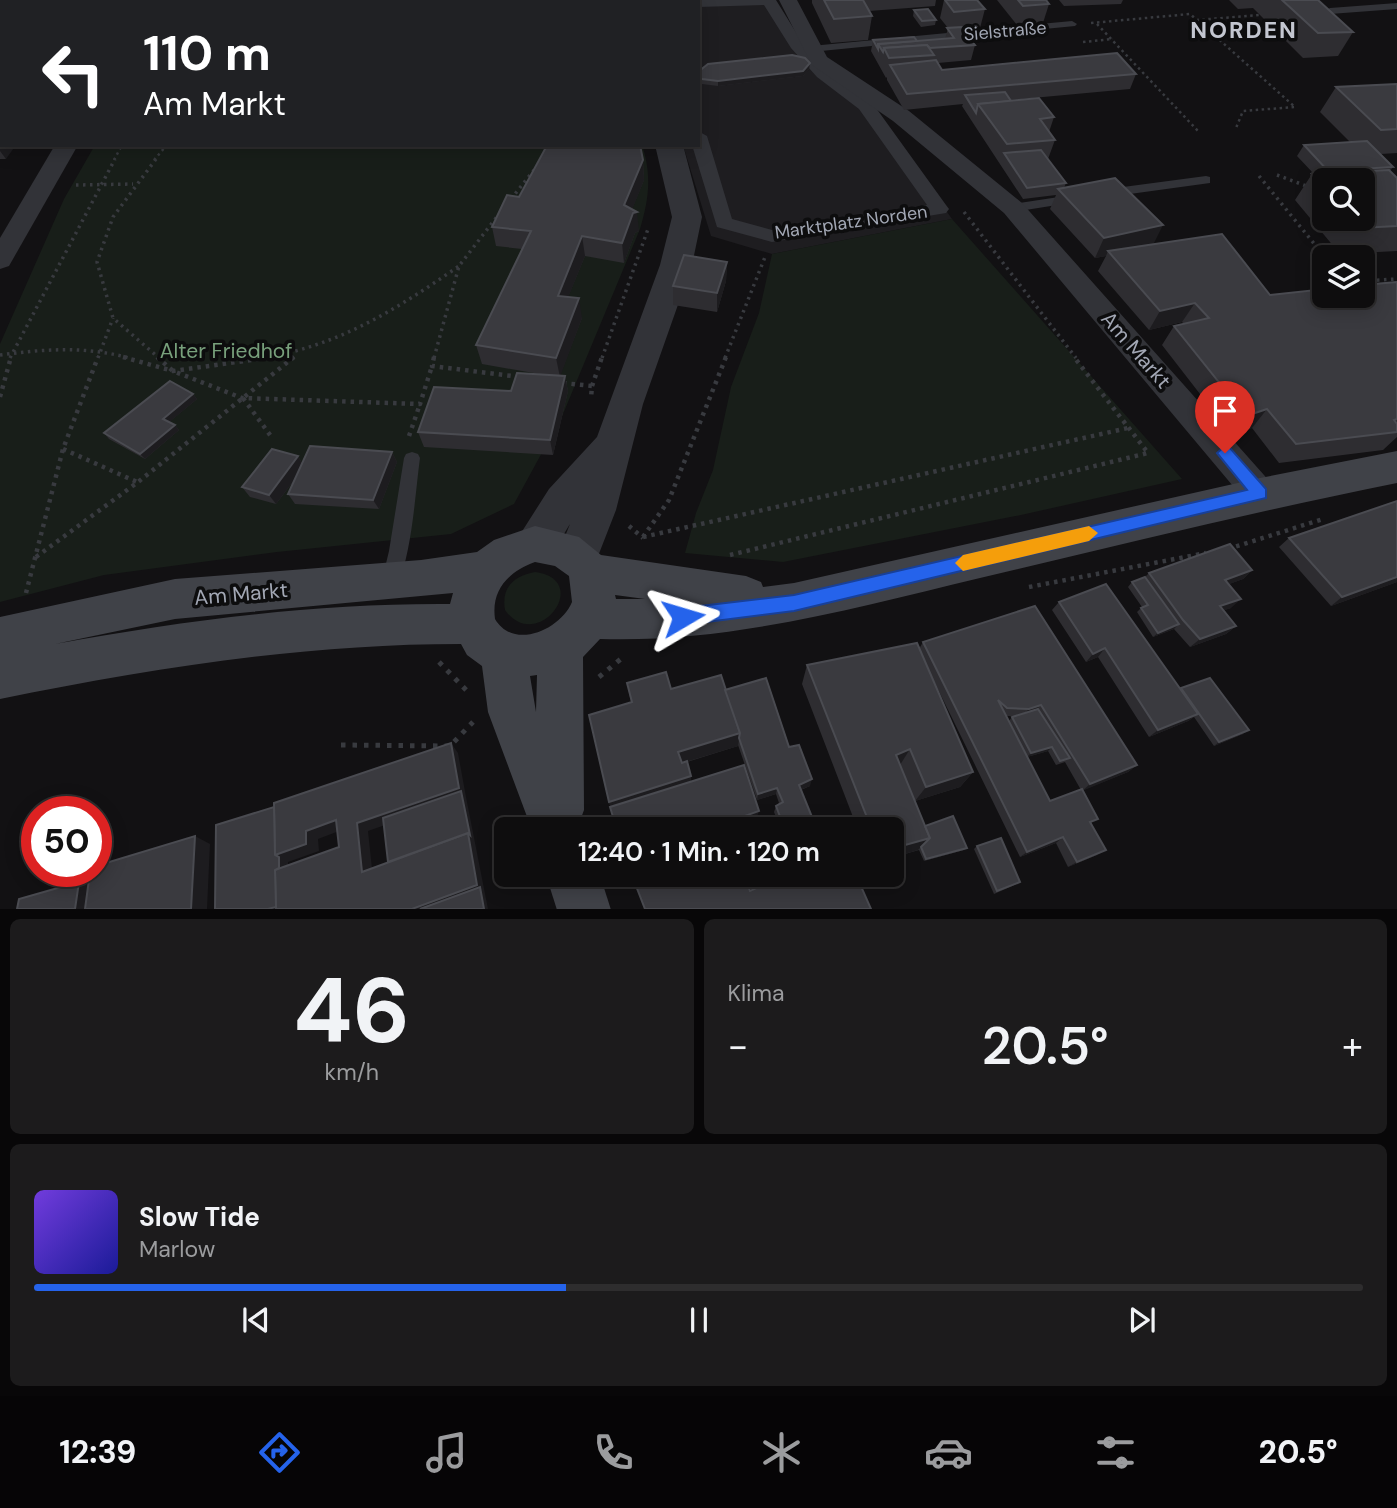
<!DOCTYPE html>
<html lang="de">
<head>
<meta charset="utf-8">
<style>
	:root { --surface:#0e0d0e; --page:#1c1b1c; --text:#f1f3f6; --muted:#9b9c9e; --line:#2e2d2e; --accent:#2563eb }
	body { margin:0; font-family:"DM Sans",sans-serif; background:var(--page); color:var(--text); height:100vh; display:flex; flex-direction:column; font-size:26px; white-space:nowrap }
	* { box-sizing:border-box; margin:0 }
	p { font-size:23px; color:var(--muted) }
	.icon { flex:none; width:38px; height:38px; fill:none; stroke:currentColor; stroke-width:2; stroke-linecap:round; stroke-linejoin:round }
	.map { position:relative; height:909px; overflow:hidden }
	.side { display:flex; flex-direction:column; gap:10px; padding:10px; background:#080708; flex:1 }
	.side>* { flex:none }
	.banner { position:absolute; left:0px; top:0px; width:700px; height:147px; box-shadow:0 4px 18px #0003,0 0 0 2px var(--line); background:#202124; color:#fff; overflow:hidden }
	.tools { position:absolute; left:1312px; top:168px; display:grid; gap:14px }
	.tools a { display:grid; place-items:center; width:63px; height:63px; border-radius:10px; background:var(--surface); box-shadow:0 4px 18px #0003,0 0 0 2px var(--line); font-size:35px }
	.speed { position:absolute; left:21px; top:796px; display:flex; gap:14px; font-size:35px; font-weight:700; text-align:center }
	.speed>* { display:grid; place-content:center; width:91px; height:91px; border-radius:50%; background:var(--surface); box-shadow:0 4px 18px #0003,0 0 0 2px var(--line); line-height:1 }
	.speed .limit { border:10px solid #d22; background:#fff; color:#111 }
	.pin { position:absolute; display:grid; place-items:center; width:60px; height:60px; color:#fff; margin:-72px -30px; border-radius:50% 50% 50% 0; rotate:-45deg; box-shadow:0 0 7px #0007 }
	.pin .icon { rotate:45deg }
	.me { position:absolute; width:77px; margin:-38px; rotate:83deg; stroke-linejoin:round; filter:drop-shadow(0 0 5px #0008) }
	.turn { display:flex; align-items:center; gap:24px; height:147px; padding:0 28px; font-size:32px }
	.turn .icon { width:91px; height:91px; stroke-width:2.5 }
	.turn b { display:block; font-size:49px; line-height:60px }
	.big { font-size:52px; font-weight:600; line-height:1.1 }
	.side .card { flex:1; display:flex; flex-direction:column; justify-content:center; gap:10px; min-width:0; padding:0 24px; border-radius:10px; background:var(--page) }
	.side .dial { align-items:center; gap:0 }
	.dial b { font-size:91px; line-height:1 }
	.song { display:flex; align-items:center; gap:21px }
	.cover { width:84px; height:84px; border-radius:10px; background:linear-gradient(135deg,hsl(260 70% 55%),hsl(240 70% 35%)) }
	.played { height:7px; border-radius:4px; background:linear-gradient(90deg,var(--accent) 40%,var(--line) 40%) }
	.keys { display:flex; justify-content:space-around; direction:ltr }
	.heat { display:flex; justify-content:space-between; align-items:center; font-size:38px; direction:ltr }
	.side .tiles { flex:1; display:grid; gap:10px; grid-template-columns:1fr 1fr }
	.card:last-child { grid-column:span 2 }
	.trip { position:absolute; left:494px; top:817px; width:410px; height:70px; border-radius:10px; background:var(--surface); box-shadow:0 4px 18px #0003,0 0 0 2px var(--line); font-weight:600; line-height:70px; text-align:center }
	.tab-bar { display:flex; height:112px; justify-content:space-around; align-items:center; background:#060506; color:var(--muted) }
	.tab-bar .icon { width:49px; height:49px }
	.tab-bar .on { color:var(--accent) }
	.tab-bar b { font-size:32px; color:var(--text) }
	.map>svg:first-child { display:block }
	.built { fill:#1e1d20 }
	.green { fill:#181e19 }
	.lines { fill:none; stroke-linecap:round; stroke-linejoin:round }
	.path-far3 { stroke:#383a3f; stroke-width:2.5; stroke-dasharray:2.5 3.5; stroke-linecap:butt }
	.path-far2 { stroke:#383a3f; stroke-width:3.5; stroke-dasharray:2.5 4.5; stroke-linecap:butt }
	.path-far1 { stroke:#383a3f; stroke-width:4.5; stroke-dasharray:3.5 5; stroke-linecap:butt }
	.path { stroke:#383a3f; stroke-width:5; stroke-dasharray:4.5 7; stroke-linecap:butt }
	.service { fill:#323338; fill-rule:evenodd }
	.pedestrian { fill:#323338; fill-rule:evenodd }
	.minor { fill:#323338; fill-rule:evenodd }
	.tertiary { fill:#323338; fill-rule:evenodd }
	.secondary { fill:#404248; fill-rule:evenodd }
	.wall { fill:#2e2d31; fill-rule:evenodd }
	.shaded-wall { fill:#1d1c1f }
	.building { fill:#3a3a3f; stroke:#4a4b51; stroke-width:2 }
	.route { fill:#2563eb; stroke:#184099; stroke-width:2 }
	.slow { fill:#f59e0b }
	.labels { text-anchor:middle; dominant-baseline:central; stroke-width:7; stroke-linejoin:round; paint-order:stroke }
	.far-street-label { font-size:18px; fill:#a2a7b4; stroke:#0d0d0e }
	.street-label { font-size:21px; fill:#a2a7b4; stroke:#0d0d0e }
	.park-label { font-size:21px; fill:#78a07c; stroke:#0d0d0e }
	.far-district-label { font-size:23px; font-weight:bold; letter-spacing:2px; fill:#c3c6d0; stroke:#0d0d0e }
</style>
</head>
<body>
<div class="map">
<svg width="1397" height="910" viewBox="0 0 1397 910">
	<rect width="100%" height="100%" fill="#121113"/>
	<!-- built -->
	<path class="built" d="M565,0H771L807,54L874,109L952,219L772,254L711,236L683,145H698V2Z"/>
	<!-- green -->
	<g class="green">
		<path d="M95,145H642C652,175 649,199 640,229L563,414L514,504L451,534L277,552L104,575L0,602V344L64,199Z"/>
		<path d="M952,219L1182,479L1021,515L783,562L685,553L696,513L713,470L731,387L759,313L772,254Z"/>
		<path d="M535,572C594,580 537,655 505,610C501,587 514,576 535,572Z"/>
	</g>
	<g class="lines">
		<!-- path-far3 -->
		<g class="path-far3">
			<path d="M564,0L590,2"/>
			<path d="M529,2L562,0"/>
			<path d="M1197,20L1295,107L1243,111L1236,128"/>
			<path d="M1091,23L1190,14L1197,20L1259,15"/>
			<path d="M1097,24L1198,131"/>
			<path d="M1083,42L1113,39"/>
			<path d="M114,160L122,145"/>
			<path d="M154,160L167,145"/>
		</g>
		<!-- path-far2 -->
		<g class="path-far2">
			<path d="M156,159L113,217L97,262L113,318L159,358"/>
			<path d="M1277,175L1309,187"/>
			<path d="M1259,176L1325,257"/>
			<path d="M76,185L133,184"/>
			<path d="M511,199L534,170"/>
			<path d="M964,212L1076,358"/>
			<path d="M1363,281L1397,279"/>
			<path d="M0,355C44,349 86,346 129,358"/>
			<path d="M10,358L115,159"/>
			<path d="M98,358L113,318"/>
			<path d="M261,358C337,347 397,309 459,266"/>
			<path d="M292,358L297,354"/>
			<path d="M434,358L459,266L499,214"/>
			<path d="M602,358L648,229"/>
			<path d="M725,358L765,257"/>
		</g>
		<!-- path-far1 -->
		<g class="path-far1">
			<path d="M123,357L173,371L273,357"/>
			<path d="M157,357L173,371L242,398L420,404L432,366"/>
			<path d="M434,357L432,366L520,377"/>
			<path d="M563,383L592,386L591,398"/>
			<path d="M592,386L602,357"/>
			<path d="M0,397L11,357"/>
			<path d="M243,398L273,439"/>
			<path d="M409,436L420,404"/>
			<path d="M63,449L137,482"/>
			<path d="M629,526L643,538"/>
			<path d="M643,537L1128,428"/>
			<path d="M643,537L669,500L726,357"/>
			<path d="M1228,549L1323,519"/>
			<path d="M730,555L1148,453L1074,357"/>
			<path d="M36,557L138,482L294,357"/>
			<path d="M1029,587L1206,553"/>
			<path d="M26,593L63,449L98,357"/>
		</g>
		<!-- path -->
		<g class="path">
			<path d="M439,662L467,691"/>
			<path d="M599,677L622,658"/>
			<path d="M341,745L450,746L473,722"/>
		</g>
		<!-- service -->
		<g class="service">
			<path d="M1397,3V9L1330,14L1325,11L1330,8Z"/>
			<path d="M1072,21L1077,24L1075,26L811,52L806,49L811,46Z"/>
			<path d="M1206,176L1210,177V183L1108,197L1102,193L1108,189Z"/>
			<path d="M1072,195L1078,199L1076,202L1013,212L1007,208L1013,204Z"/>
			<path d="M412,452L418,454L420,458C415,495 412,553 397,586L391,588L385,586L382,580L389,551L404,458L406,454Z"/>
		</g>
		<!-- pedestrian -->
		<path class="pedestrian" d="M693,0H776L802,42L829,71L871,101L946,205L949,209L946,213L772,242L717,227L692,145H698V131L707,136L732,219L772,230L927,205L859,109L817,77L791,48L764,5L698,7V2Z"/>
		<!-- minor -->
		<g class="minor">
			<path d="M208,0H227L207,2Z"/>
			<path d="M407,0H442L406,2Z"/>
			<path d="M779,0H797L827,57L909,111L1022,203L1272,484L1276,494L1272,504L1260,507L1248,504L1004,213L893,121L812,65Z"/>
			<path d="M55,145H78L9,266L0,269V238Z"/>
		</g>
		<!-- tertiary -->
		<g class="tertiary">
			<rect x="621" y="0" width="22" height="2"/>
			<path d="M655,145H683L702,217L692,265L643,404L616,510L593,569L578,574L563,569L557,556L570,524C555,547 551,568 520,557L514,544L549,489L597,437L660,265L672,217Z"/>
		</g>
		<!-- secondary -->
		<g class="secondary">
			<path d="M1397,451V483C1257,511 1119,545 980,578C855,608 730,643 600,639L583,657L584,810L580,821L584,830H532L488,712L482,666L467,655L461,644C305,644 153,668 0,699V617L175,579L421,560L477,552L494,540L535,526L579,537L601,555L746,576L761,582L763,587L794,583L1260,478ZM535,562L555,566L569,576L572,602C561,629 514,651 495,619C491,590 508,572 535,562ZM453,593L450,604C317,603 186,620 55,644L175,619ZM615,595L645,599H616ZM537,675L536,712L530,676Z"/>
			<path d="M546,875H600L611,910H557Z"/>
		</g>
	</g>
	<!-- wall -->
	<g class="wall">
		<path d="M812,0H936L935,6L869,11L872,16L868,40L831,43L812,3Z"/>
		<path d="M944,0H977L985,9L980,28L964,30L975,45L971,60L938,63L942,70L1136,74L1130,89L1010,100L1054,117L1049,132L1055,140L1048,159L1066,183L1064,188L1153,245L1270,295L1397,282V437L1383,450L1279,463L1252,428L1231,434L1162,345L1174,326L1184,324L1182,322L1149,330L1098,271L1106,256L1095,258L1050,209L1056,195L1023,199L973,123L962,106L963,104L904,110L887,80V77L886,78L871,51L873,40L917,41L945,39L948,28L940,18Z"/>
		<path d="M997,0H1046L1049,4L1043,23L1017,25Z"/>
		<path d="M1059,0H1123L1121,4L1064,6Z"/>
		<path d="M1229,0H1318L1353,32L1338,56L1303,58L1253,8L1238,9Z"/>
		<path d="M914,10L936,20L935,25L921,27L913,16Z"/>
		<path d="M810,63L809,69L803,76L718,86L702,84L698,81V72Z"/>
		<path d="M1397,84V153L1381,154L1393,167L1390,171L1397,178V251L1340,254L1295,200L1312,174H1314L1297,156L1304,145L1350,142L1320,112L1336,87ZM1325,180L1363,219H1325Z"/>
		<path d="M0,106L2,109V145L6,159H0Z"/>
		<path d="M643,160L644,180L632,209L639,231L635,233L624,263L585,256L568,297L582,318L560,375L565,376L568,391L553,455L424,447L418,432L511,391L545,375L482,364L476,345L522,249L496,246L492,227L519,197Z"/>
		<path d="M727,262L726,281L717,312L673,305V286Z"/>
		<path d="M193,394L197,399L169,422L175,425L179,430L145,459L109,439L104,433Z"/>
		<path d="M392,452L397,462L379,509L295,504L288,494L295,479L276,504L250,497L242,487L298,456L302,463Z"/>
		<path d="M1397,501V582L1331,606L1279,547L1289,538Z"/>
		<path d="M1252,570L1243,579L1229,584L1231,608L1224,610L1236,626L1226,634L1190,647L1174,629L1153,637L1137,612L1142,607L1128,587L1132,582L1145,577L1149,573Z"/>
		<path d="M1059,602L1180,689L1181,688L1243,734L1214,746L1194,717L1188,721L1149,737L1098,657L1086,662L1052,610Z"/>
		<path d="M1035,606L1137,765L1128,772L1083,790L1092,824L1097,855L1068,867L1056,843L1020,857L932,677L973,772L960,787L915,801L904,776L925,826L967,848L964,850L924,861L919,850L891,858V830H858L802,684L807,665L919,649L923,642ZM1006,716H1016L1012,717L1009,721ZM1048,751L1056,765L1065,762L1081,790L1050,801L1027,757Z"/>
		<path d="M627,683L671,689L725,690L789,747L810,786L801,790L806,830H781L774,812L776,806L779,803L776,794L757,800L738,745V746L687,762L691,776V782L757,817L722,830H617L609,802L631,703Z"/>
		<path d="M977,846L1017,884L994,894L974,849Z"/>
	</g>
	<!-- shaded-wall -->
	<g class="shaded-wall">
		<path d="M89,0H104L105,2H73Z"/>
		<path d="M2,55V82H0V56Z"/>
		<path d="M810,63L809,69L803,76L718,86V81Z"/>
		<path d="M2,143V145H16L6,159L0,151V145Z"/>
		<path d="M643,160L644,180L626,225L624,205Z"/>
		<path d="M637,212L639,231L635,233L624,263L622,243L633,213Z"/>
		<path d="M1163,225L1153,245L1108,251L1106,256L1095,258L1104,238Z"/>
		<path d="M582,236L585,256L561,315L558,296Z"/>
		<path d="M727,262L726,281L717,312V293Z"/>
		<path d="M579,298L582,318L560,377L556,358Z"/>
		<path d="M1195,303L1182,322L1149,330L1160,311Z"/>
		<path d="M565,376L568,391L553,455L550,440Z"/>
		<path d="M193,394L197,399L167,424L163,419Z"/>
		<path d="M1267,409L1252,428L1231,434L1246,416Z"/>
		<path d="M175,425L179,430L145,459L140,454Z"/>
		<path d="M392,452L397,462L379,509L373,500Z"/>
		<path d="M298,456L304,467L276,504L269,495Z"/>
		<path d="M1252,570L1243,579L1216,589L1225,580Z"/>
		<path d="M1397,577V582L1331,606L1342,597Z"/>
		<path d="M1241,599L1231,608L1211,615L1220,606Z"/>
		<path d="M1179,624L1174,629L1153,637L1158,633Z"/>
		<path d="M1236,626L1226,634L1190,647L1200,639Z"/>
		<path d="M1105,648L1098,657L1086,662L1093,654Z"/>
		<path d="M1041,705L1034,712L1022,716L1029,709Z"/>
		<path d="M1198,714L1188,721L1149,737L1158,730Z"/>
		<path d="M1249,730L1243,734L1214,746L1219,742Z"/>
		<path d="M740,733L738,746L679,764L678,752Z"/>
		<path d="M451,743L458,753L466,797L488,909H412L469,843L462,798L368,831L373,878L362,872L357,823Z"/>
		<path d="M1052,747L1048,751L1027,757L1031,753Z"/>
		<path d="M910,749L900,765L896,755Z"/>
		<path d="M1137,765L1128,772L1082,791L1090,784Z"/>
		<path d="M973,772L960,787L915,801L926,787Z"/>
		<path d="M691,776V787L612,813L609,802Z"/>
		<path d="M812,779L810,786L797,791L799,785Z"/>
		<path d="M777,788L776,794L757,800L758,794Z"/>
		<path d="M759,811L757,817L722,830H706Z"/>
		<path d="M336,820L347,828L318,839L319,851L288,862L289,909H268L275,855L306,831Z"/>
		<path d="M195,836L210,844L207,909H191Z"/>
		<path d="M1063,837L1056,843L1020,857L1027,852Z"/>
		<path d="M930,838L918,850L891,858V849Z"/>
		<path d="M967,848L964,850L924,861L926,859Z"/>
		<path d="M1106,850L1097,855L1068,867L1077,862Z"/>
		<path d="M79,882L92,886L89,909H75Z"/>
	</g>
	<!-- building -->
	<g class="building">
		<path d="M30,0H89L73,2H29Z"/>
		<path d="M824,0H863L872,16L834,19Z"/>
		<path d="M945,0H977L985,9L954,12Z"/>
		<path d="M1018,0H1046L1049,4L1023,6Z"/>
		<path d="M1282,0H1318L1353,32L1318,33Z"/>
		<path d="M1,9H2V23H0Z"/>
		<path d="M928,9L936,20L922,21L914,10Z"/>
		<path d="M962,27L975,45L930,48L927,45L884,48L883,52L878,44L954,38L947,28Z"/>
		<path d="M2,33V55L0,56V34Z"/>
		<path d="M914,37L917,41L878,44V49L873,40Z"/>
		<path d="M927,45L934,55L889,58L884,48Z"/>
		<path d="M1117,53L1136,74L907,94L890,65L936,60L942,70Z"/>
		<path d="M792,55L805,58L810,63L803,71L718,81L702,79L698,75V72L708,64Z"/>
		<path d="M1397,84V129L1381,130L1336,87Z"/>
		<path d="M1005,92L1011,101L978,104L976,113L965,95Z"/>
		<path d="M1039,98L1054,117L1040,119L1055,140L1007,144L978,104Z"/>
		<path d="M0,112H2V143L0,145Z"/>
		<path d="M1367,141L1393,167L1328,171L1304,145Z"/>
		<path d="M549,145H640L643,160L624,205L637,212L633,213L622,243L582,236L558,296L579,298L556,358L476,345L531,231L492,227L507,195L519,197L545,149Z"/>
		<path d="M1041,150L1066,183L1027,188L1004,153Z"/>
		<path d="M1389,170L1397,178V226L1360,228L1351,219H1363V180H1325V188L1312,174Z"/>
		<path d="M1115,178L1163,225L1104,238L1058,189Z"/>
		<path d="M1222,234L1270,295L1325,289V296H1363V285L1397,282V419L1394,420L1397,424V432L1296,444L1267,409L1246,416L1174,326L1209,318L1195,303L1160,311L1108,251Z"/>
		<path d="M684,255L727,262L717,293L673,286Z"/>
		<path d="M517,373L565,376L550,440L418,432L434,387L511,391Z"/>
		<path d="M170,381L193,394L163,419L175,425L140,454L104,433Z"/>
		<path d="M310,446L392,452L373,500L288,494Z"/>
		<path d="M272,449L298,456L269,495L242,487Z"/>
		<path d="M1397,501V577L1342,597L1289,538Z"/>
		<path d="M1230,544L1252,570L1225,580L1241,599L1220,606L1236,626L1200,639L1183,620L1149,573Z"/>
		<path d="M1145,577L1179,624L1158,633L1141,608L1148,605L1132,582Z"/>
		<path d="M1106,584L1198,714L1158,730L1105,648L1093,654L1059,602Z"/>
		<path d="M1035,606L1137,765L1090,784L1041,705L1029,709L1007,708L998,700L1050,801L1082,789L1098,819L1090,822L1106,850L1077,862L1063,837L1027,852L923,642Z"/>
		<path d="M917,643L973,772L926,787L910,749L896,755L930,838L891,849V830H872L807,665Z"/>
		<path d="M666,672L671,689L721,675L740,733L678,752L682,763L687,761L691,776L609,802L589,715L632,702L627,683Z"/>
		<path d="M766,678L789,747L799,745L812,779L799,785L812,817L807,826L799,830H792L784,827L776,806L783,802L777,788L758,794L739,738L740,733L725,690Z"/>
		<path d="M1210,678L1249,730L1219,742L1181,688Z"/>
		<path d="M1038,709L1070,758L1060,761L1052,747L1031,753L1012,717Z"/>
		<path d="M451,743L459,788L357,823L362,872L468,833L477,885L412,909H276L275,870L339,847L336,820L306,831V844L275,855L274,803Z"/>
		<path d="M744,765L759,811L706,830H617L610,807Z"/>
		<path d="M461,791L470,835L468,833L388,862L383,818Z"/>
		<path d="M274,807L275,855L279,857V868L275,870L276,907L268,909H215L216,825Z"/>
		<path d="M953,816L967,848L926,859L921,847L930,838L925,826Z"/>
		<path d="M195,836L191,909H85L90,872H96V866Z"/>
		<path d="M1001,838L1020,882L997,891L977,846Z"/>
		<path d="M642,875H744L750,891L786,875H856L871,909H645L633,878Z"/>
		<path d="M79,882L75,909H17L19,899Z"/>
		<path d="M480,887L484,909H420Z"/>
	</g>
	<!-- route -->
	<path class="route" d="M1225,446L1230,448L1266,489V498L794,611L683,625L676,622L674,617L676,611L683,608L794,595L1247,490L1217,453Z"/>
	<!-- slow -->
	<path class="slow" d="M1089,526L1098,533L1089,541L963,571L955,563L963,555Z"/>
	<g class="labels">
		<!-- far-street labels -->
		<g class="far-street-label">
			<text transform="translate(1005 31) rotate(-5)">Sielstraße</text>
			<text transform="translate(851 222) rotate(-8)">Marktplatz Norden</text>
		</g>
		<!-- street labels -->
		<g class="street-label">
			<text transform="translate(1136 350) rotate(49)">Am Markt</text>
			<text transform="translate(241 594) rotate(-5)">Am Markt</text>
		</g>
		<!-- park labels -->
		<g class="park-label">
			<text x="226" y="351">Alter Friedhof</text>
		</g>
		<!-- far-district labels -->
		<g class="far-district-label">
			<text x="1244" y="30">NORDEN</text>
		</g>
	</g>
</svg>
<div class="tools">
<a><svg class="icon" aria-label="search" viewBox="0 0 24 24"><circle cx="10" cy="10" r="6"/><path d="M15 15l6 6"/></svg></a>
<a><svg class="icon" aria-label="layers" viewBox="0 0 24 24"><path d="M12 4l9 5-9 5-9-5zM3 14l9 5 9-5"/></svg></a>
</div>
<div class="speed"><div class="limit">50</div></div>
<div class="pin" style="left:1225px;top:453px;background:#d93025"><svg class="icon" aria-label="arrive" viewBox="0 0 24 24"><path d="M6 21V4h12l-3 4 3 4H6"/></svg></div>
<svg class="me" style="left:683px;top:617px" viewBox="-20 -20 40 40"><path d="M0-17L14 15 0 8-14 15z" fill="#2563eb" stroke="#fff" stroke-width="4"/></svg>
<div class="trip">12:40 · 1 Min. · 120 m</div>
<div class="banner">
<div class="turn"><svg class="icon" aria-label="left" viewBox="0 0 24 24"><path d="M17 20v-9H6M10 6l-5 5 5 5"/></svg><div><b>110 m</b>Am Markt</div></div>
</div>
</div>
<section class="side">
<div class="tiles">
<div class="card dial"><b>46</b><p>km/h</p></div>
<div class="card"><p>Klima</p>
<div class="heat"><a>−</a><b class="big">20.5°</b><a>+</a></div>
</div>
<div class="card">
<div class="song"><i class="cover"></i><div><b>Slow Tide</b><p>Marlow</p></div></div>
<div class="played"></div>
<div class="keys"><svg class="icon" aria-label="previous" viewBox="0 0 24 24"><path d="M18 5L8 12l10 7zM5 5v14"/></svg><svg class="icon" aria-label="pause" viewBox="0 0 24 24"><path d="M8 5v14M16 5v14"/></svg><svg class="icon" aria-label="next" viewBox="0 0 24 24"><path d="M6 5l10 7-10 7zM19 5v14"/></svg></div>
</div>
</div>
</section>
<nav class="tab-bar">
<b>12:39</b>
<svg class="icon on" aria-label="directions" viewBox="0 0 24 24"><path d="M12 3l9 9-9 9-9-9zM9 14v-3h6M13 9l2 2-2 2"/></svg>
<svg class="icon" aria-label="music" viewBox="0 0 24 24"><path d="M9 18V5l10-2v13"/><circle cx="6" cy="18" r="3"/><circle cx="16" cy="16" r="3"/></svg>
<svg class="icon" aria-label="phone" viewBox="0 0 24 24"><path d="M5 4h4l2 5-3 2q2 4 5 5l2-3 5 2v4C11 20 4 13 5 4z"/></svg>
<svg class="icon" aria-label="climate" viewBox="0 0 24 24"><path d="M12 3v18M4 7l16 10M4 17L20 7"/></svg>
<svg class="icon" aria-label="car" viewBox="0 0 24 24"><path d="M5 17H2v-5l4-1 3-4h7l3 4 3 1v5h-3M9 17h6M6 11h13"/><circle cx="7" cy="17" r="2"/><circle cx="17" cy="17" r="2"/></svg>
<svg class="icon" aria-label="filters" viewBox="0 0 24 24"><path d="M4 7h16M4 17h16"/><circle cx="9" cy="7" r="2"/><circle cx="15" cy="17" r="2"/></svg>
<b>20.5°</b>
</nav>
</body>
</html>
